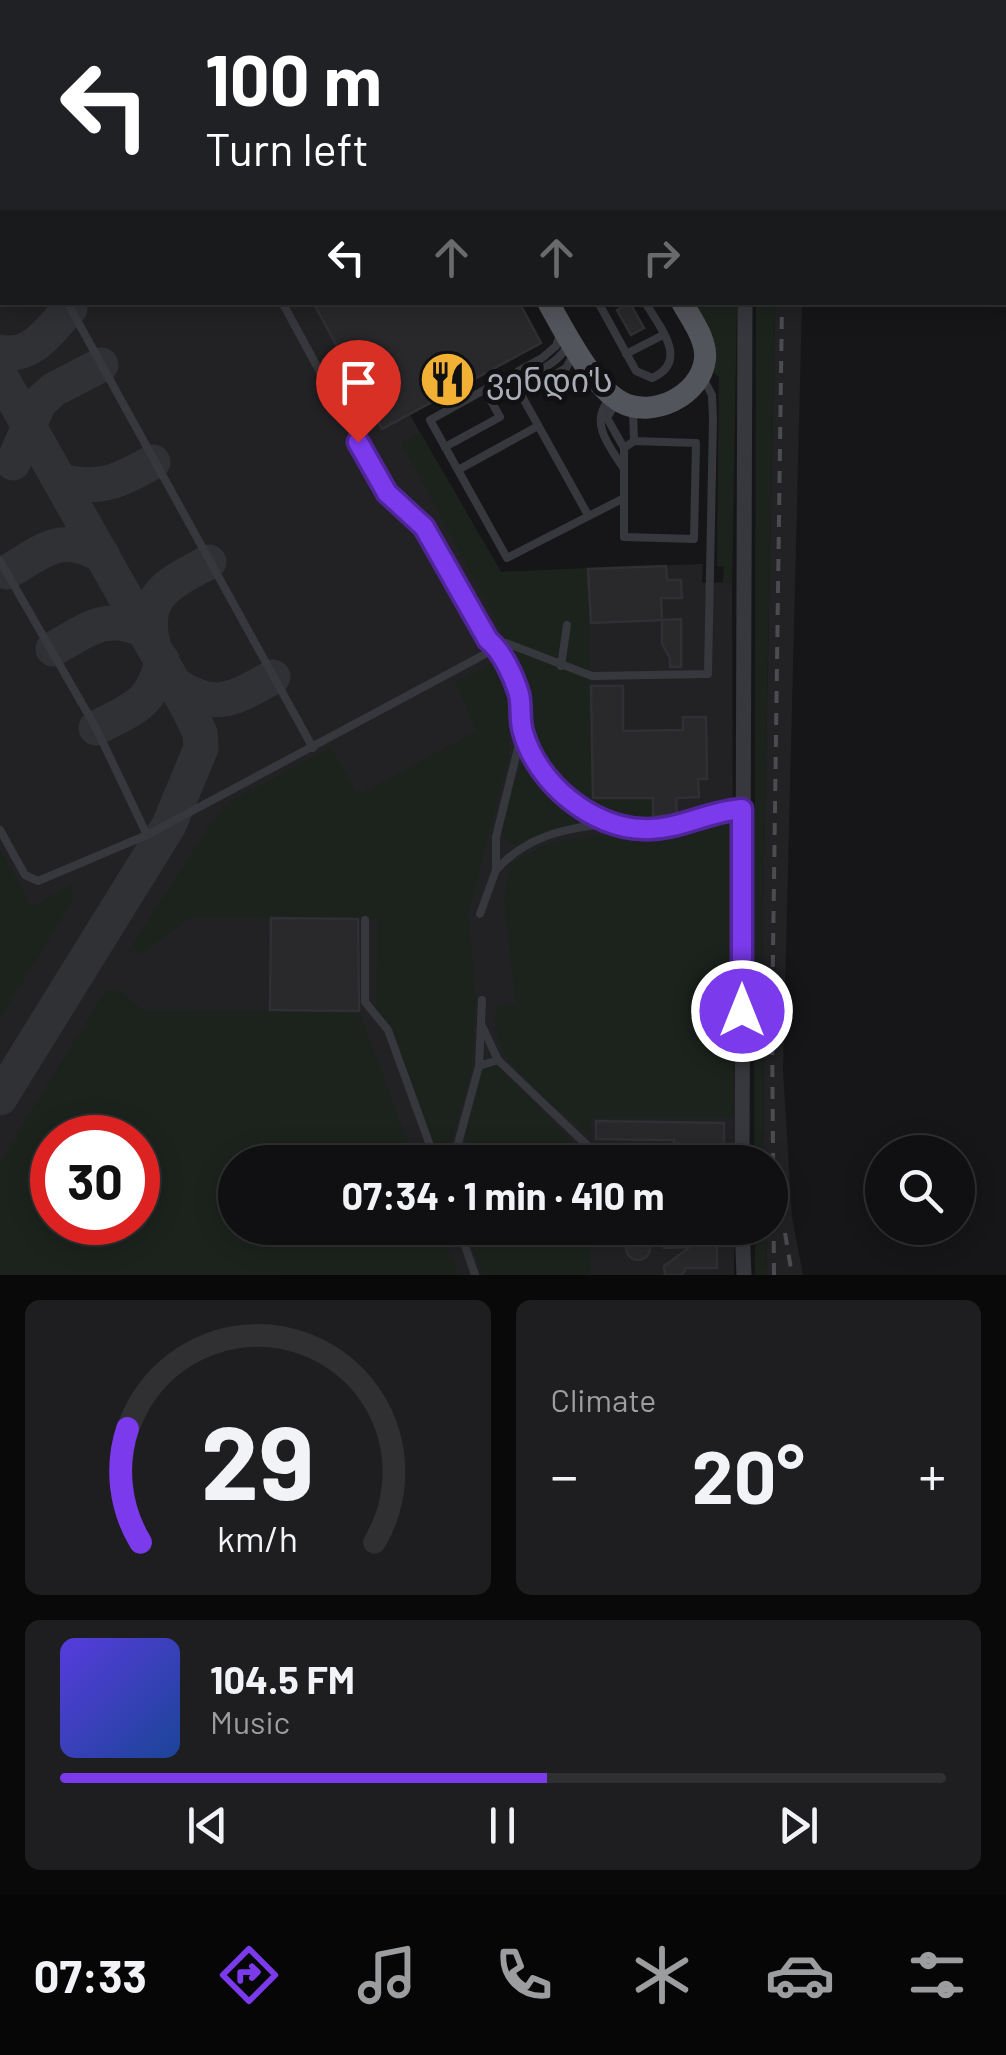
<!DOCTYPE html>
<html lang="en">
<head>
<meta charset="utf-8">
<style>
	:root { --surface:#101012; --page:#1e1e20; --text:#f1f3f6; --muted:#9c9d9f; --line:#303032; --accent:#7c3aed }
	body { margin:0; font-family:Barlow,"Noto Sans Georgian",sans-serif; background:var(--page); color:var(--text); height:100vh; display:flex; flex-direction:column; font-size:38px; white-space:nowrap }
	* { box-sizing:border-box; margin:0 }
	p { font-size:32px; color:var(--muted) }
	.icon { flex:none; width:55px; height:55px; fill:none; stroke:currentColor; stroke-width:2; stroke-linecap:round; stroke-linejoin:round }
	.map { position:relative; height:1275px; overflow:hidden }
	.sheet { display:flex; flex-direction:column; gap:25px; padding:25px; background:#09090a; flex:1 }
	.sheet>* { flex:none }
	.guide { position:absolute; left:0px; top:0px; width:1008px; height:305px; box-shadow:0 5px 25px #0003,0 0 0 2px var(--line); background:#202124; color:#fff; overflow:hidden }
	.fabs { position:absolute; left:865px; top:1135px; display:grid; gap:20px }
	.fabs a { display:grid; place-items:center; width:110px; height:110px; border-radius:50%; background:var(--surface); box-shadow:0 5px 25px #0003,0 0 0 2px var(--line); font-size:50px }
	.speed { position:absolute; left:30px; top:1115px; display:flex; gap:20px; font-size:50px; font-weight:700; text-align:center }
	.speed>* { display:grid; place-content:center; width:130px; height:130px; border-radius:50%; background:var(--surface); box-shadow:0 5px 25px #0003,0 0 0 2px var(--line); line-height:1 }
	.speed .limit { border:15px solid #d22; background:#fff; color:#111 }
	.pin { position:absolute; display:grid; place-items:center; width:85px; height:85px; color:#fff; margin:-102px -42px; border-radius:50% 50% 50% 0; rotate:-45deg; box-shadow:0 0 10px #0007 }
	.pin .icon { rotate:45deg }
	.me { position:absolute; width:110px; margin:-55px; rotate:0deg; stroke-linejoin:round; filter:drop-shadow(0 0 8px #0008) }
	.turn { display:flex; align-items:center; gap:35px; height:210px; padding:0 40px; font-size:45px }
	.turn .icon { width:130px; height:130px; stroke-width:2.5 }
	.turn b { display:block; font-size:70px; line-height:85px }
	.lanes { display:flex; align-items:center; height:95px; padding:0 40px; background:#0003; justify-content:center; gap:50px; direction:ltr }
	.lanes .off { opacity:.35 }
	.big { font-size:75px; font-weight:700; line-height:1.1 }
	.sheet .tile { flex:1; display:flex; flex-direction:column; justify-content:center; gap:15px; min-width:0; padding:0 35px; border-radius:15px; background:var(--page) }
	.sheet .dial { align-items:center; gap:0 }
	.dial svg { height:260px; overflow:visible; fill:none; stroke:var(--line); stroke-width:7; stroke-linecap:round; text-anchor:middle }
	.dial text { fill:var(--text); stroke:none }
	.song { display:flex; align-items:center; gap:30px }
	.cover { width:120px; height:120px; border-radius:15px; background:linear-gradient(135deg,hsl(250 70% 55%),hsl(220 70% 35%)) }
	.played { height:10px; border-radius:5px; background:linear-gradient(90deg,var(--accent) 55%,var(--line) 55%) }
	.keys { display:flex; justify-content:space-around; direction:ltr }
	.heat { display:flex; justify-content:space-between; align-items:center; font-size:55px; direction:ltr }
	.sheet .tiles { flex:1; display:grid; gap:25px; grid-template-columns:1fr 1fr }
	.tile:last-child { grid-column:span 2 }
	.trip { position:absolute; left:218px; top:1145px; width:570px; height:100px; border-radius:50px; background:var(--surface); box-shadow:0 5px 25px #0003,0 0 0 2px var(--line); font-weight:700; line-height:100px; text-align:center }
	.dock { display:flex; height:160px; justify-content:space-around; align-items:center; background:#060607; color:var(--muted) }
	.dock .icon { width:70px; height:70px }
	.dock .active { color:var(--accent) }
	.dock b { font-size:45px; color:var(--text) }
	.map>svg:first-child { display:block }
	.built { fill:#222225; fill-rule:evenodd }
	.green { fill:#1c231d; fill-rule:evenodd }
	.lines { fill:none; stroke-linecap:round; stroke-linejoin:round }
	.taxiway { stroke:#303135; stroke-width:35 }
	.building { fill:#29292c; stroke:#303034; stroke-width:2.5 }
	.lane { stroke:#37383d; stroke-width:8 }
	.street { stroke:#37383d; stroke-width:15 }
	.primary { stroke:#53555c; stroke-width:22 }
	.rail { stroke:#4a4c52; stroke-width:4; stroke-dasharray:12 10; stroke-linecap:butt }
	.route-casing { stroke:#51269a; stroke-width:25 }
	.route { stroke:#7c3aed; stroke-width:18 }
	.labels { text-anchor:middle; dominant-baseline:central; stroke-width:10; stroke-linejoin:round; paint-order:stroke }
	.poi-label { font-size:32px; fill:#a8adb8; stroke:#111113; text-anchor:start }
</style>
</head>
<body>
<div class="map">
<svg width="1006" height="1275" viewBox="0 0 1006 1275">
	<rect width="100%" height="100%" fill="#161618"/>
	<!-- built -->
	<g class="built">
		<path d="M0,0L357,2H2V302L519,303L541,343L410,415L501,572L703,564L702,583L732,582L734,1162H235V1228H734V1275H0ZM52,1138H138V1222H52Z"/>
		<path d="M802,302L783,1071L792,1217L803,1275H767L766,1228H770V1162H764L763,908L775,303Z"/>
	</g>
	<!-- green -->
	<g class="green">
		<path d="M775,302L763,908L764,1162H754L756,303Z"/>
		<path d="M689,303H737L732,582H723L724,567L717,566L719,377L709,369Z"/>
		<path d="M420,432L501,572L588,568L593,798H653V816L624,819L589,806L561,780L532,736L515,655L401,443Z"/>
		<path d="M493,662L511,711L509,756L468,915L476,1001L471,1074L449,1149L445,1158L439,1161L430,1153L392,1028L376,1008L378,919L191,917L142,953L128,952L223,805L331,748L358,795L477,731L455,682Z"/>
		<path d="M527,752C546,780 568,804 597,821L555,829L512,845L502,835L512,788Z"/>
		<path d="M732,815L734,1118H591L590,1136C552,1102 485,1064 497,1005L516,1004L504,899L511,864C572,824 614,841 679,831C697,829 715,820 732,815Z"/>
		<path d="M0,848L32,907L73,884L71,904L0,1018Z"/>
		<path d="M119,989L141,1010L359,1011L415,1162H235V1228H440L458,1275H0V1162L106,990ZM52,1138H138V1222H52Z"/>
		<path d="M497,1064L591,1161V1162H460L482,1070Z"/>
		<path d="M465,1228H590V1275H483Z"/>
		<path d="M755,1228H766L767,1275H755Z"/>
	</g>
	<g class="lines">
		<!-- taxiway -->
		<g class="taxiway">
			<path d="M0,230L2,228"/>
			<path d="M0,281L2,280"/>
			<path d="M0,352C32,359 51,329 70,308"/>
			<path d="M0,375L189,710L200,733L201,748L169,825L0,1098"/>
			<path d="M13,463L39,403L53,390L101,365"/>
			<path d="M62,482C103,490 118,481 153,462"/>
			<path d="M7,572C44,551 61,531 103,556"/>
			<path d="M153,644C141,594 170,583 209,562"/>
			<path d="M53,649C86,631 104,613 142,629"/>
			<path d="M176,685C216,712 235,698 273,677"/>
			<path d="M96,728C132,709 153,705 162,660"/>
		</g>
	</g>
	<!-- building -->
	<g class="building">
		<path d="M313,302H519L541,343L382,429Z"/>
		<path d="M630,303L644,328L631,335L617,310Z"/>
		<path d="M666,566L667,580H681L682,598H661L662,620L591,623L588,569Z"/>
		<path d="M681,619V667H670V658L662,644V620Z"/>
		<path d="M591,686H623V731L683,730V717H706L707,779H698L699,797L676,798L677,815L653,816V798H593Z"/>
		<path d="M271,918L358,919L359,1011L270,1010Z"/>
		<path d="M596,1121L724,1123V1150L674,1146V1140L596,1139Z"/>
		<path d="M705,1228H717V1268H686L682,1275H665L664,1266L690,1247L664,1248V1231H679V1237L705,1238Z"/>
		<circle cx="638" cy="1248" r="12"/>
	</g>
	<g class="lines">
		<!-- lane -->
		<g class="lane">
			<path d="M54,0L55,2"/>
			<path d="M128,0L129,2"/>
			<path d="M370,0L372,2"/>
			<path d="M432,0L433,2"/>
			<path d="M480,0L482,2"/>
			<path d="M545,0L547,2"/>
			<path d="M208,2L213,0"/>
			<path d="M568,2L573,0"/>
			<path d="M1005,90H1006"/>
			<path d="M0,161L2,160"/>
			<path d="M0,175L2,180"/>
			<path d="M67,302L313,748"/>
			<path d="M282,302L377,477L387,493L424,527L489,640L496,647L519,694L522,732L496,837V870L480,914"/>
			<path d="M598,302L636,371L652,378C690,361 660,328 645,302"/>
			<path d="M560,335L556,346L542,358L430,420L507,558L624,498"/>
			<path d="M567,346C556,368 530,370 519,391L588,515"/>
			<path d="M626,354L663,335"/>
			<path d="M520,395L566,368L574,354"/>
			<path d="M610,399C588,422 610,447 624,469"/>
			<path d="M615,404L607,418L624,448"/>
			<path d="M633,411L634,441"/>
			<path d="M634,441L696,443L694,539L624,537V448Z"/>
			<path d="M445,447L500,417L485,390"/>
			<path d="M458,470L538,426"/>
			<path d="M0,561L96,728L147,835L489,652V640"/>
			<path d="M496,647L506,643L592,676L708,674L713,419L712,395L703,378"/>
			<path d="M561,666L567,625"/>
			<path d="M522,732C547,786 600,843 666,827C692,821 714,810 741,809"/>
			<path d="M0,830L25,875L38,881L147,835"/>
			<path d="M496,870C526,837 563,828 607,824"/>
			<path d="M365,920V1002L388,1030L436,1162"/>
			<path d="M482,1000L479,1066L498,1060L592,1150L617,1162"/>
			<path d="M483,1028L498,1060"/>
			<path d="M453,1162L479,1066"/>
			<path d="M652,1162H699"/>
			<path d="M459,1228L475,1275"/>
		</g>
		<!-- street -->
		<g class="street">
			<path d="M686,0V2"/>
			<path d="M742,1162L745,302"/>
			<path d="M742,1228L744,1275"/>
		</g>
		<!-- primary -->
		<g class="primary">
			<path d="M393,0L394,2"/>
			<path d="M516,0L518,2"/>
			<path d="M548,302C564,331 593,387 621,402C652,419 701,396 705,359C707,339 691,319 682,302"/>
		</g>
		<!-- rail -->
		<g class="rail">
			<path d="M711,0L712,2"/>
			<path d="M785,1233L792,1275"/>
			<path d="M774,1275L772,1025L782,302"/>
		</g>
	</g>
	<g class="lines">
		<defs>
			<path id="route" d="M358,442L387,493L424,527L488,640C502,651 514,677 519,694C522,706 519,720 523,732C537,783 592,828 643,829C677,831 708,811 742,809V1011"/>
		</defs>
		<!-- route casing -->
		<use href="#route" class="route-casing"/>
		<!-- route -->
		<use href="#route" class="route"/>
	</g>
	<!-- icons -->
	<defs>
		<symbol id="restaurant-disc" viewBox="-11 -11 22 22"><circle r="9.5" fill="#f2b134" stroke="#111113"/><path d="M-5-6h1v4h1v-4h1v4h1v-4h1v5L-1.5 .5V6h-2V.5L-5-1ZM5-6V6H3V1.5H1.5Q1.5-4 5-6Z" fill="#111"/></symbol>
	</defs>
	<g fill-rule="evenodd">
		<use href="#restaurant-disc" x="416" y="348" width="63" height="63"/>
	</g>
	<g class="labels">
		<!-- poi labels -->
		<g class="poi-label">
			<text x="486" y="379">ვენდი'ს</text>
		</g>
	</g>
</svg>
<div class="fabs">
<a><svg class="icon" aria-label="search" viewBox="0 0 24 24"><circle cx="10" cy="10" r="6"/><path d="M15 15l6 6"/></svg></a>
</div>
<div class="speed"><div class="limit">30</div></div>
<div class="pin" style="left:358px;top:442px;background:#d93025"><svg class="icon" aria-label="arrive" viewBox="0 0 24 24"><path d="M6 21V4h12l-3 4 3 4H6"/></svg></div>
<svg class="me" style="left:742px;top:1011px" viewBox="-20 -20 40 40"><circle r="17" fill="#7c3aed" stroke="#fff" stroke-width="3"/><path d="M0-11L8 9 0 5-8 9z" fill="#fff"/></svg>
<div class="trip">07:34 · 1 min · 410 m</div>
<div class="guide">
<div class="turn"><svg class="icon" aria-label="left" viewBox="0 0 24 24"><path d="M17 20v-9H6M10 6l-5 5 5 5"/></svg><div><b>100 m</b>Turn left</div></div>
<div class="lanes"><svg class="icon" aria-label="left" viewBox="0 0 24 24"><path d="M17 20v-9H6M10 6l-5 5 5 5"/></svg><svg class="icon off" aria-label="ahead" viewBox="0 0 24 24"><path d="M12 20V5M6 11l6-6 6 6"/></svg><svg class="icon off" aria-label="ahead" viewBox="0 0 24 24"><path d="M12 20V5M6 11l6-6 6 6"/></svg><svg class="icon off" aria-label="right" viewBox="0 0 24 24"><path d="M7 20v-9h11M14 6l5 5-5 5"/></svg></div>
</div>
</div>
<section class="sheet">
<div class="tiles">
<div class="tile dial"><svg viewBox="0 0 100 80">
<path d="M14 69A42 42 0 1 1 86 69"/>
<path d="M14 69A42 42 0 0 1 10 34" stroke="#7c3aed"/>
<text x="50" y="56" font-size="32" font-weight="700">29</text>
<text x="50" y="72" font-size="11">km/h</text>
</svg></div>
<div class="tile"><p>Climate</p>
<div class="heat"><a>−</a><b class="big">20°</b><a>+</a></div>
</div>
<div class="tile">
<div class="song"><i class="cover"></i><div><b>104.5 FM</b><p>Music</p></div></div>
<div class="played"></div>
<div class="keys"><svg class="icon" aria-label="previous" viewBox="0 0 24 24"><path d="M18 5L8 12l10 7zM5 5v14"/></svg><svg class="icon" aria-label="pause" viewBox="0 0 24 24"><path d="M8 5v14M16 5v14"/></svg><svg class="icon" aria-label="next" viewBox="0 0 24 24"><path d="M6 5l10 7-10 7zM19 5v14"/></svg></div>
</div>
</div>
</section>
<nav class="dock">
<b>07:33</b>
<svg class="icon active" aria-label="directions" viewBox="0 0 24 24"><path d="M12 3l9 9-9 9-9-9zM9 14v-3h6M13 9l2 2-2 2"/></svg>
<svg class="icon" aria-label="music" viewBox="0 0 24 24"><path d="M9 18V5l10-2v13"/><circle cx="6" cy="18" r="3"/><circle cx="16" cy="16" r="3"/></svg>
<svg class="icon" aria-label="phone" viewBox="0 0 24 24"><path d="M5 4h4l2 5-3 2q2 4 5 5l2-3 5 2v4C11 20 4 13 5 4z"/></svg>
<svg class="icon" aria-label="climate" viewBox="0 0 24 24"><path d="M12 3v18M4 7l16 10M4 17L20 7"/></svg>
<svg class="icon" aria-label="car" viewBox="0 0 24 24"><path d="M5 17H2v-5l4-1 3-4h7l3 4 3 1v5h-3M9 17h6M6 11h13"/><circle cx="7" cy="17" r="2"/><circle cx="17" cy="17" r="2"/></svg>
<svg class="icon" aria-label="filters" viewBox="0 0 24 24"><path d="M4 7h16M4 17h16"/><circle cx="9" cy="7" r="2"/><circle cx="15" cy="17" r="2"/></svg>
</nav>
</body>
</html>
